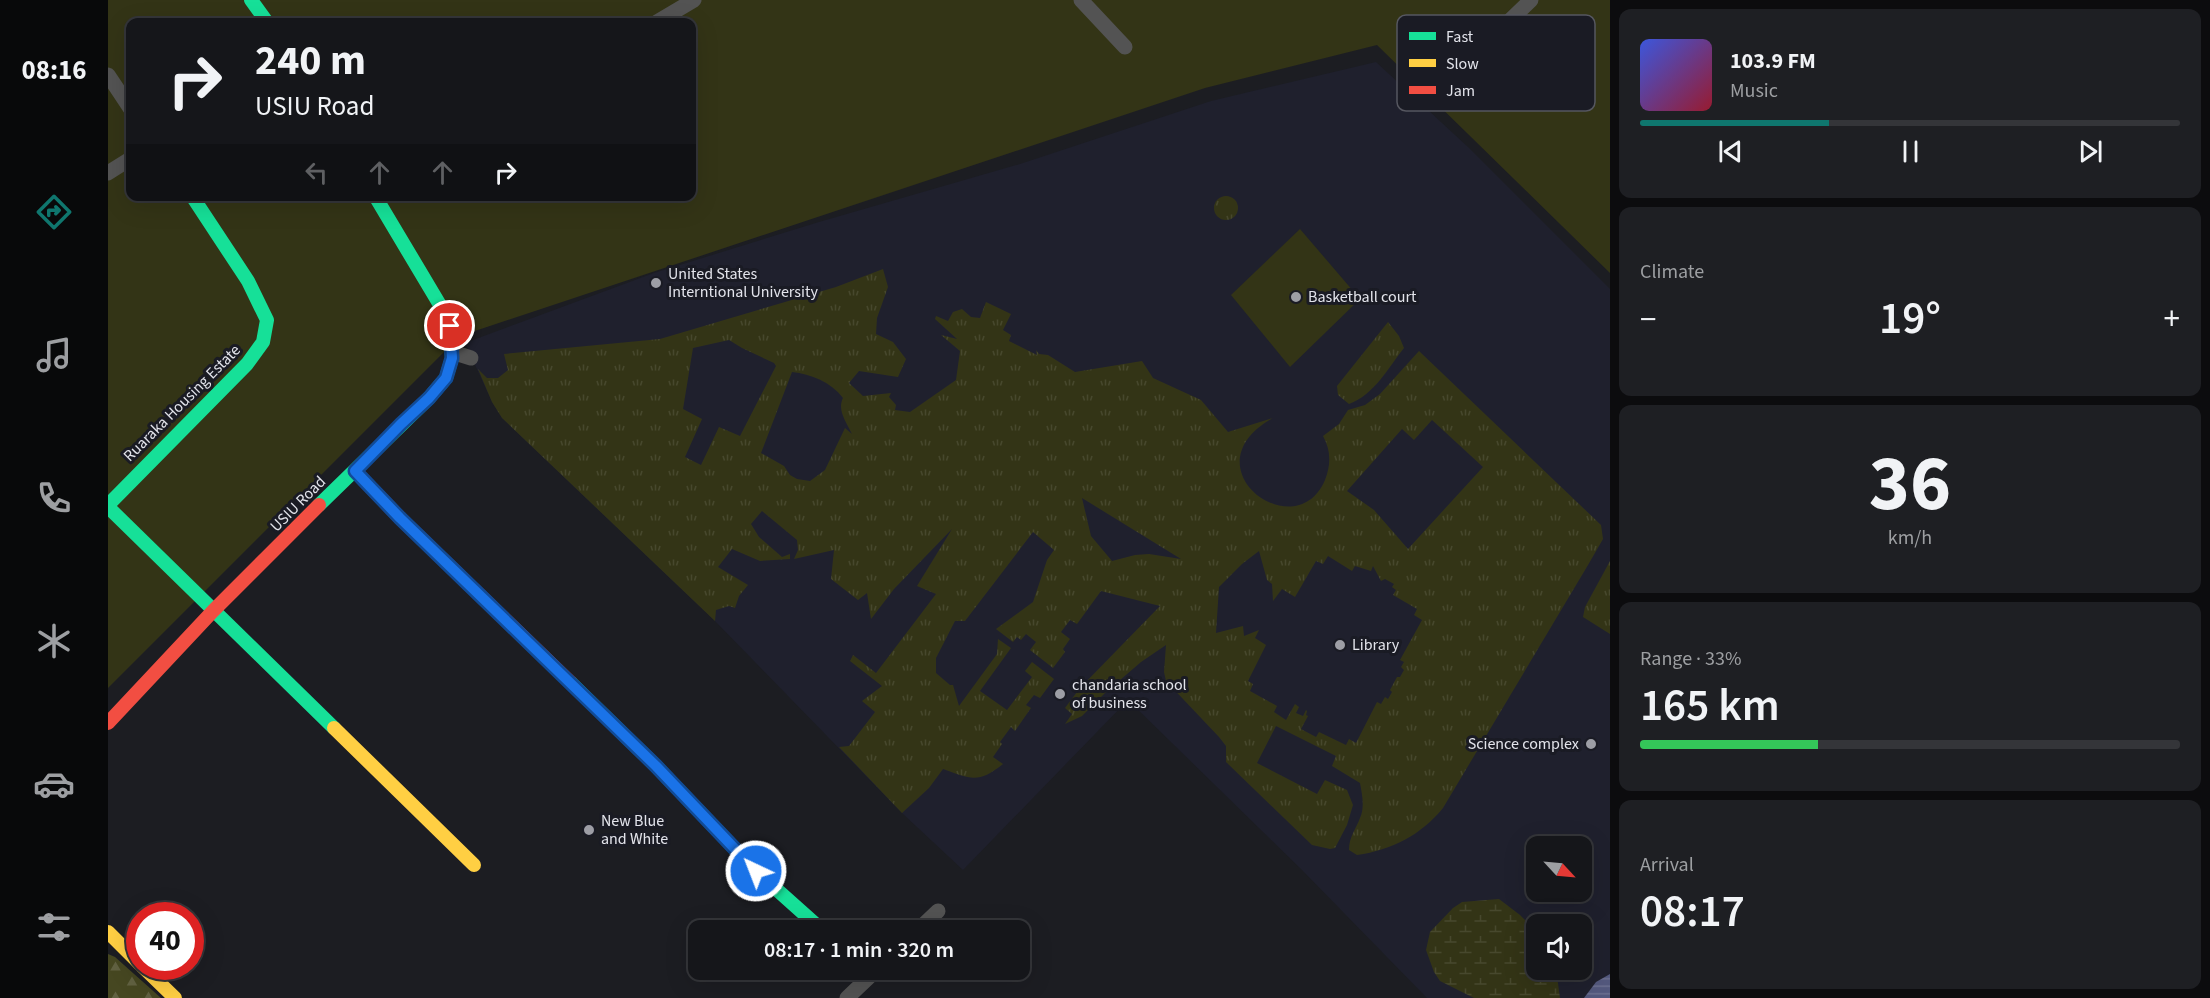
<!DOCTYPE html>
<html lang="en">
<head>
<meta charset="utf-8">
<style>
	:root { --surface:#15161a; --page:#1e1f23; --text:#f1f3f6; --muted:#9d9fa2; --line:#343539; --accent:#0f766e }
	body { margin:0; font-family:"Source Sans 3",sans-serif; background:var(--page); color:var(--text); height:100vh; display:flex; flex-direction:column; font-size:22px; white-space:nowrap }
	* { box-sizing:border-box; margin:0 }
	p { font-size:20px; color:var(--muted) }
	.icon { flex:none; width:33px; height:33px; fill:none; stroke:currentColor; stroke-width:2; stroke-linecap:round; stroke-linejoin:round }
	.map { position:relative; flex:1; overflow:hidden }
	.drawer { display:flex; flex-direction:column; gap:9px; padding:9px; background:#0c0c0e; width:600px }
	.drawer>* { flex:none }
	.banner { position:absolute; left:18px; top:18px; width:570px; height:183px; border-radius:12px; box-shadow:0 6px 24px #0002,0 0 0 2px var(--line); background:#15161a; color:var(--text); overflow:hidden }
	.needle { width:39px; rotate:116deg }
	.controls { position:absolute; left:1418px; top:836px; display:grid; gap:12px }
	.controls a { display:grid; place-items:center; width:66px; height:66px; border-radius:12px; background:var(--surface); box-shadow:0 6px 24px #0002,0 0 0 2px var(--line); font-size:30px }
	.speed { position:absolute; left:18px; top:902px; display:flex; gap:12px; font-size:30px; font-weight:700; text-align:center }
	.speed>* { display:grid; place-content:center; width:78px; height:78px; border-radius:50%; background:var(--surface); box-shadow:0 6px 24px #0002,0 0 0 2px var(--line); line-height:1 }
	.speed .limit { border:9px solid #d22; background:#fff; color:#111 }
	.pin { position:absolute; display:grid; place-items:center; width:51px; height:51px; color:#fff; margin:-26px; border:3px solid #fff; border-radius:50%; box-shadow:0 2px 6px #0007 }
	.me { position:absolute; width:66px; margin:-33px; rotate:317deg; stroke-linejoin:round; filter:drop-shadow(0 0 4px #0008) }
	.turn { display:flex; align-items:center; gap:21px; height:126px; padding:0 30px; font-size:27px }
	.turn .icon { width:78px; height:78px; stroke-width:2.5 }
	.turn b { display:block; font-size:42px; line-height:51px }
	.lanes { display:flex; align-items:center; height:57px; padding:0 30px; background:#0003; justify-content:center; gap:30px; direction:ltr }
	.lanes .off { opacity:.35 }
	.big { font-size:45px; font-weight:600; line-height:1.1 }
	.drawer .card { flex:1; display:flex; flex-direction:column; justify-content:center; gap:9px; min-width:0; padding:0 21px; border-radius:12px; background:var(--page) }
	.drawer .dial { align-items:center; gap:0 }
	.dial b { font-size:78px; line-height:1 }
	.song { display:flex; align-items:center; gap:18px }
	.cover { width:72px; height:72px; border-radius:9px; background:linear-gradient(135deg,hsl(230 70% 55%),hsl(350 70% 35%)) }
	.played { height:6px; border-radius:3px; background:linear-gradient(90deg,var(--accent) 35%,var(--line) 35%) }
	.keys { display:flex; justify-content:space-around; direction:ltr }
	.heat { display:flex; justify-content:space-between; align-items:center; font-size:33px; direction:ltr }
	.charge { height:9px; border-radius:4px; background:linear-gradient(90deg,#34c759 33%,var(--line) 0) }
	.trip { position:absolute; left:580px; top:920px; width:342px; height:60px; border-radius:12px; background:var(--surface); box-shadow:0 6px 24px #0002,0 0 0 2px var(--line); font-weight:600; line-height:60px; text-align:center }
	main { display:flex; flex:1; min-height:0 }
	.tabs { display:flex; flex-direction:column; width:108px; justify-content:space-around; align-items:center; background:#08090a; color:var(--muted) }
	.tabs .icon { width:42px; height:42px }
	.tabs .selected { color:var(--accent) }
	.tabs b { font-size:27px; color:var(--text) }
	.map>svg:first-child { display:block }
	.built { fill:#1f202d; fill-rule:evenodd }
	.grass { fill:url(#grass-tufts); fill-rule:evenodd }
	.forest { fill:url(#forest-firs) }
	.wetland { fill:url(#wetland-marsh) }
	.garden { fill:#333416; fill-rule:evenodd }
	.water { fill:url(#water-rules) }
	.lines { fill:none; stroke-linecap:round; stroke-linejoin:round }
	.street { stroke:#535353; stroke-width:15 }
	.fast { stroke:#16e098; stroke-width:14 }
	.slow { stroke:#ffcf43; stroke-width:14 }
	.jam { stroke:#f24e42; stroke-width:14 }
	.route-casing { stroke:#114b97; stroke-width:15 }
	.route { stroke:#1a73e8; stroke-width:10 }
	.poi-dot { fill:#9d9ea5; stroke:#1a1b24; stroke-width:2 }
	.labels { text-anchor:middle; dominant-baseline:central; stroke-width:6; stroke-linejoin:round; paint-order:stroke }
	.poi-label { font-size:16px; fill:#e3e4eb; stroke:#1a1b24; text-anchor:start }
	.street-label { font-size:16px; fill:#e3e4eb; stroke:#1a1b24 }
	.key { fill:#1a1b24; stroke:#565760; stroke-width:1.5 }
	.key-label { font-size:16px; fill:#e3e4eb }
</style>
</head>
<body>
<main>
<nav class="tabs">
<b>08:16</b>
<svg class="icon selected" aria-label="directions" viewBox="0 0 24 24"><path d="M12 3l9 9-9 9-9-9zM9 14v-3h6M13 9l2 2-2 2"/></svg>
<svg class="icon" aria-label="music" viewBox="0 0 24 24"><path d="M9 18V5l10-2v13"/><circle cx="6" cy="18" r="3"/><circle cx="16" cy="16" r="3"/></svg>
<svg class="icon" aria-label="phone" viewBox="0 0 24 24"><path d="M5 4h4l2 5-3 2q2 4 5 5l2-3 5 2v4C11 20 4 13 5 4z"/></svg>
<svg class="icon" aria-label="climate" viewBox="0 0 24 24"><path d="M12 3v18M4 7l16 10M4 17L20 7"/></svg>
<svg class="icon" aria-label="car" viewBox="0 0 24 24"><path d="M5 17H2v-5l4-1 3-4h7l3 4 3 1v5h-3M9 17h6M6 11h13"/><circle cx="7" cy="17" r="2"/><circle cx="17" cy="17" r="2"/></svg>
<svg class="icon" aria-label="filters" viewBox="0 0 24 24"><path d="M4 7h16M4 17h16"/><circle cx="9" cy="7" r="2"/><circle cx="15" cy="17" r="2"/></svg>
</nav>
<div class="map">
<svg width="1502" height="998" viewBox="0 0 1502 998">
	<defs>
		<pattern id="grass-tufts" width="24" height="20" patternUnits="userSpaceOnUse" patternTransform="scale(1.5)"><rect width="24" height="20" fill="#333416"/><path d="M3 7l-1-3M5 7V3M7 7l1-3M15 17l-1-3M17 17v-4M19 17l1-3" fill="none" stroke="#47482d"/></pattern>
		<pattern id="forest-firs" width="22" height="20" patternUnits="userSpaceOnUse" patternTransform="scale(1.5)"><rect width="22" height="20" fill="#464721"/><path d="M5 1l3.5 6h-7zM16 11l3.5 6h-7z" fill="#616141"/></pattern>
		<pattern id="wetland-marsh" width="20" height="14" patternUnits="userSpaceOnUse" patternTransform="scale(1.5)"><rect width="20" height="14" fill="#333416"/><path d="M1 5h8M5 5V1M11 12h8M15 12V8" fill="none" stroke="#47482d"/></pattern>
		<pattern id="water-rules" width="6" height="5" patternUnits="userSpaceOnUse" patternTransform="scale(1.5)"><rect width="6" height="5" fill="#53587d"/><path d="M0 2.5h6" fill="none" stroke="#6c7090"/></pattern>
	</defs>
	<rect width="100%" height="100%" fill="#1c1d22"/>
	<!-- built -->
	<path class="built" d="M1268,62L1360,147L1502,289V998H1319L1194,870L1020,700L855,870L794,813L607,621L394,418L384,402L357,343L546,273L711,222L912,164L1103,101ZM1428,846H1473V891H1428ZM1428,924H1473V969H1428Z"/>
	<!-- grass -->
	<g class="grass">
		<circle cx="1118" cy="208" r="12"/>
		<path d="M775,269L780,287L769,318L768,334L785,342L798,359L790,377L751,371L741,383L755,396L783,393L781,397L788,405L787,410L802,412L848,380L852,351L833,335L849,339L827,319L828,316L840,321L845,312L854,309L863,317L872,318L878,302L903,314L895,330L903,335L901,341L929,355L928,350L931,354L940,355L967,372L1034,361L1045,378L1093,400L1120,432L1165,418C1077,467 1188,549 1217,480C1223,465 1223,450 1215,436L1231,424L1240,410L1257,405L1272,394L1311,351L1493,525L1495,539L1480,565L1335,808C1313,835 1284,850 1249,855L1241,850C1241,837 1248,829 1252,818C1257,807 1254,794 1252,783L1224,766L1228,756L1168,726L1149,763L1209,794L1217,780L1239,790L1245,805L1239,825L1227,848L1222,849L1204,845L1118,762V746L1111,737L1058,681L1056,672L1058,645L1033,662L997,693L974,716L957,724L964,714L957,708L972,688L1052,606L993,591L969,624L962,620L953,632L962,639L955,649L957,652L945,668L922,650L928,642L918,634L913,640L909,637L905,642L888,629L925,602L939,560L946,550L925,532L857,621H847L828,658V673L842,685H845L851,706L889,654L890,639L903,648L872,691L899,710L924,677L917,671L924,662L946,679L932,698L926,695L918,705L923,708L907,731L903,727L892,742L894,744L885,757L895,764C870,784 863,779 835,769L821,788L794,813L731,747L741,746L767,712L754,701L774,686L742,661L745,655L768,673L828,594L809,586L844,529L786,589L763,619L759,593L750,600L723,579L726,550L686,559L690,550L689,540L654,511L643,524L651,537L674,557L682,554V559L652,561L624,549L610,567L640,585L631,596L627,608L621,606L608,610L607,621L394,418L384,402L370,369L379,378H390L400,370L396,354L552,339L728,287ZM621,340L634,348L666,363L668,366L632,436L611,427L593,465L577,457L594,419L575,409L585,348ZM684,372C703,374 723,382 735,398C729,410 738,422 744,434L737,428L717,470L702,481L689,479L682,475L676,466L653,453ZM1324,420L1375,467L1300,549L1266,510L1239,491L1294,429L1306,440ZM974,498L1073,559L1041,554L1027,555L1004,561L983,536ZM1151,551L1159,580L1164,584L1165,601L1174,589L1187,597L1208,561L1215,564L1220,556L1244,571L1247,566L1263,571L1265,566L1273,581L1277,579L1286,584L1284,587L1288,590L1285,595L1309,609L1306,615L1314,620L1292,660L1296,662L1293,667L1296,670L1292,677H1289L1282,690L1284,692L1280,699L1277,697L1273,704L1269,702L1248,743L1241,739L1238,745L1211,732L1208,737L1193,729L1200,716L1198,715L1199,711L1198,710L1195,716L1188,713L1191,707L1187,704L1178,720L1166,712L1169,706L1142,691L1145,684L1140,681L1158,645L1147,638L1151,630L1136,636L1135,626L1108,633L1111,587L1134,564Z"/>
		<path d="M1280,322L1291,336L1296,348C1280,368 1266,395 1241,404L1230,395L1229,386Z"/>
		<path d="M1502,561V634L1475,617L1477,607Z"/>
	</g>
	<!-- forest -->
	<path class="forest" d="M0,954L7,957L53,998H0Z"/>
	<!-- wetland -->
	<path class="wetland" d="M1391,899L1412,915L1428,931V969H1448L1452,998H1366L1332,981L1326,972L1318,950L1322,932L1345,908L1354,902Z"/>
	<!-- garden -->
	<g class="garden">
		<path d="M0,0H1502V273L1269,45L1097,88L352,336L0,688ZM22,22H584V196H22Z"/>
		<path d="M1192,229L1252,299L1182,367L1123,295Z"/>
	</g>
	<!-- water -->
	<path class="water" d="M1502,974V998H1476L1488,982Z"/>
	<g class="lines">
		<!-- street -->
		<g class="street">
			<path d="M973,0L1017,47"/>
			<path d="M549,22L586,0"/>
			<path d="M1391,31L1423,0"/>
			<path d="M0,75L22,108"/>
			<path d="M0,173L22,159"/>
			<path d="M344,352L363,358"/>
			<path d="M810,930L830,911"/>
			<path d="M739,998L761,977L753,969"/>
		</g>
		<!-- fast -->
		<g class="fast">
			<path d="M143,0L159,22"/>
			<path d="M0,505L139,364L155,342L159,320L140,281L84,196"/>
			<path d="M211,505L321,398L338,378L344,358L342,326L332,305L267,196"/>
			<path d="M0,507L226,728"/>
			<path d="M463,683L548,766L648,871L714,930"/>
		</g>
		<!-- slow -->
		<g class="slow">
			<path d="M226,728L366,865"/>
			<path d="M0,932L32,964"/>
			<path d="M34,966L67,998"/>
		</g>
		<!-- jam -->
		<g class="jam">
			<path d="M247,471L292,518L463,683"/>
			<path d="M0,723L105,611L211,505"/>
		</g>
	</g>
	<g class="lines">
		<defs>
			<path id="route" d="M342,326L344,358L338,378L321,398L293,424L247,471L292,518L548,766L648,871"/>
		</defs>
		<!-- route casing -->
		<use href="#route" class="route-casing"/>
		<!-- route -->
		<use href="#route" class="route"/>
	</g>
	<!-- markers -->
	<g class="poi-dot">
		<circle cx="548" cy="283" r="6"/>
		<circle cx="1188" cy="297" r="6"/>
		<circle cx="1232" cy="645" r="6"/>
		<circle cx="952" cy="694" r="6"/>
		<circle cx="1483" cy="744" r="6"/>
		<circle cx="481" cy="830" r="6"/>
	</g>
	<g class="labels">
		<!-- poi labels -->
		<g class="poi-label">
			<text x="560" y="274">United States<tspan x="560" dy="18">Interntional University</tspan></text>
			<text x="1200" y="297">Basketball court</text>
			<text x="1244" y="645">Library</text>
			<text x="964" y="685">chandaria school<tspan x="964" dy="18">of business</tspan></text>
			<text x="1471" y="744" text-anchor="end">Science complex</text>
			<text x="493" y="821">New Blue<tspan x="493" dy="18">and White</tspan></text>
		</g>
		<!-- street labels -->
		<g class="street-label">
			<text transform="translate(74 403) rotate(-45)">Ruaraka Housing Estate</text>
			<text transform="translate(190 504) rotate(-45)">USIU Road</text>
		</g>
	</g>
	<!-- legend -->
	<rect x="1289" y="15" width="198" height="96" rx="9" class="key"/>
	<rect x="1301" y="32" width="27" height="8" fill="#16e098"/>
	<rect x="1301" y="59" width="27" height="8" fill="#ffcf43"/>
	<rect x="1301" y="86" width="27" height="8" fill="#f24e42"/>
	<g class="key-label">
		<text x="1338" y="42">Fast</text>
		<text x="1338" y="69">Slow</text>
		<text x="1338" y="96">Jam</text>
	</g>
</svg>
<div class="controls">
<a><svg class="needle" viewBox="-14 -14 28 28"><path d="M0-13l5 13h-10z" fill="#e53935"/><path d="M0 13l5-13h-10z" fill="#9d9fa2"/></svg></a>
<a><svg class="icon" aria-label="sound" viewBox="0 0 24 24"><path d="M4 9h4l5-4v14l-5-4H4zM17 9q2 3 0 6"/></svg></a>
</div>
<div class="speed"><div class="limit">40</div></div>
<div class="pin" style="left:342px;top:326px;background:#d93025"><svg class="icon" aria-label="arrive" viewBox="0 0 24 24"><path d="M6 21V4h12l-3 4 3 4H6"/></svg></div>
<svg class="me" style="left:648px;top:871px" viewBox="-20 -20 40 40"><circle r="17" fill="#1a73e8" stroke="#fff" stroke-width="3"/><path d="M0-11L8 9 0 5-8 9z" fill="#fff"/></svg>
<div class="trip">08:17 · 1 min · 320 m</div>
<div class="banner">
<div class="turn"><svg class="icon" aria-label="right" viewBox="0 0 24 24"><path d="M7 20v-9h11M14 6l5 5-5 5"/></svg><div><b>240 m</b>USIU Road</div></div>
<div class="lanes"><svg class="icon off" aria-label="left" viewBox="0 0 24 24"><path d="M17 20v-9H6M10 6l-5 5 5 5"/></svg><svg class="icon off" aria-label="ahead" viewBox="0 0 24 24"><path d="M12 20V5M6 11l6-6 6 6"/></svg><svg class="icon off" aria-label="ahead" viewBox="0 0 24 24"><path d="M12 20V5M6 11l6-6 6 6"/></svg><svg class="icon" aria-label="right" viewBox="0 0 24 24"><path d="M7 20v-9h11M14 6l5 5-5 5"/></svg></div>
</div>
</div>
<section class="drawer">
<div class="card">
<div class="song"><i class="cover"></i><div><b>103.9 FM</b><p>Music</p></div></div>
<div class="played"></div>
<div class="keys"><svg class="icon" aria-label="previous" viewBox="0 0 24 24"><path d="M18 5L8 12l10 7zM5 5v14"/></svg><svg class="icon" aria-label="pause" viewBox="0 0 24 24"><path d="M8 5v14M16 5v14"/></svg><svg class="icon" aria-label="next" viewBox="0 0 24 24"><path d="M6 5l10 7-10 7zM19 5v14"/></svg></div>
</div>
<div class="card"><p>Climate</p>
<div class="heat"><a>−</a><b class="big">19°</b><a>+</a></div>
</div>
<div class="card dial"><b>36</b><p>km/h</p></div>
<div class="card"><p>Range · 33%</p><b class="big">165 km</b><div class="charge"></div></div>
<div class="card"><p>Arrival</p><b class="big">08:17</b></div>
</section>
</main>
</body>
</html>
